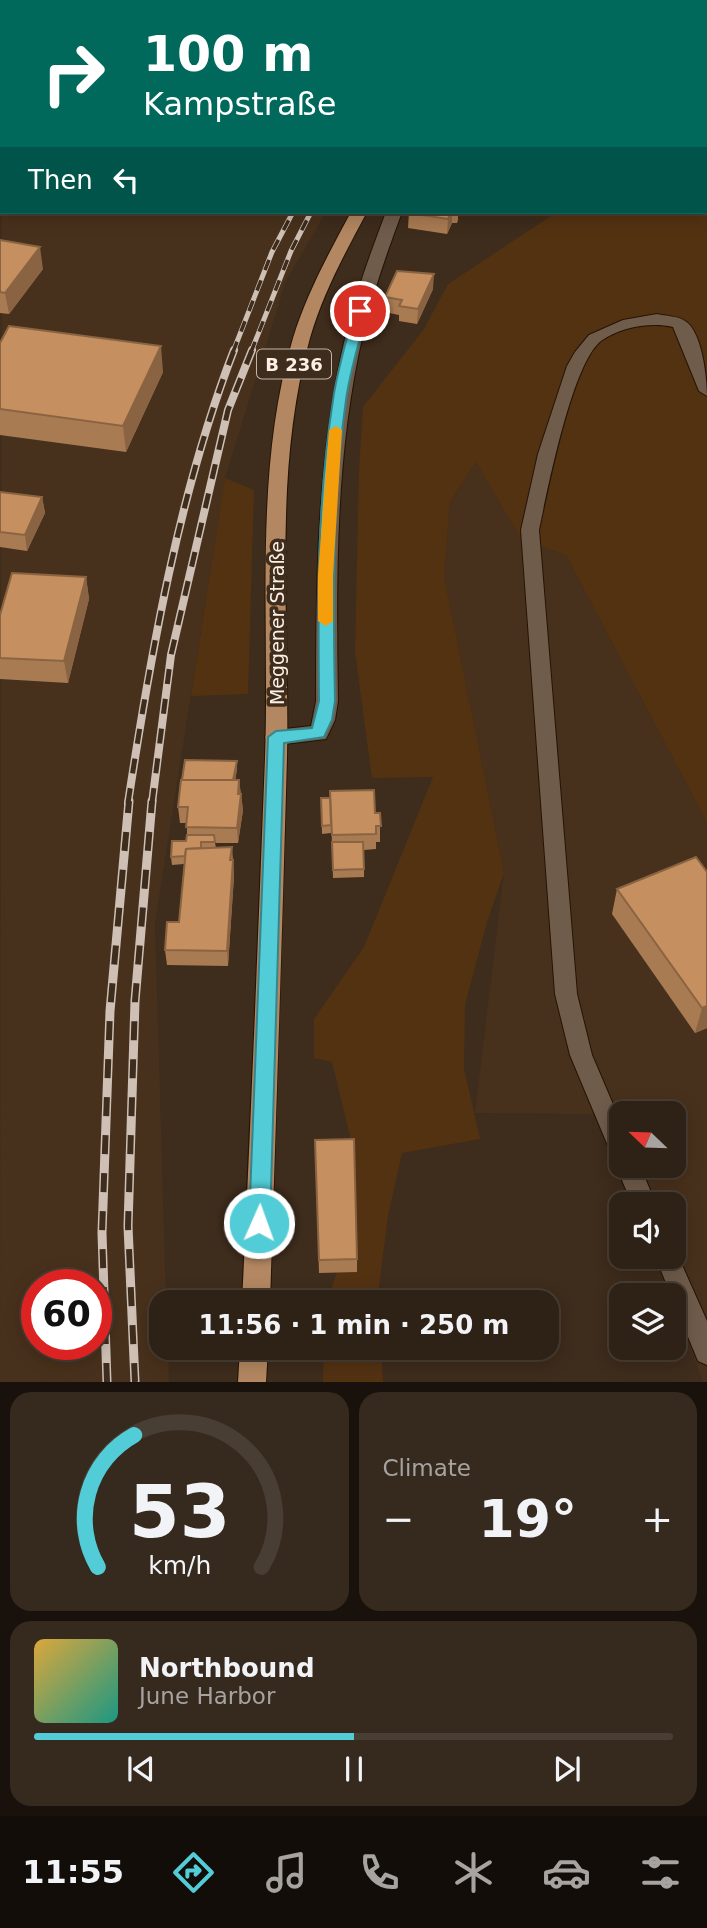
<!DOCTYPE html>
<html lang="en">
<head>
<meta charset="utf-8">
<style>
	:root { --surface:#2e2115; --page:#36291e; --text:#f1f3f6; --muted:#a7a3a0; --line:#493e34; --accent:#52ccd6 }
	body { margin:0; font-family:"DejaVu Sans",sans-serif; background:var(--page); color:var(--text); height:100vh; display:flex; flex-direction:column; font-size:26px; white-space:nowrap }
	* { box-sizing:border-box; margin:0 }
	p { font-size:23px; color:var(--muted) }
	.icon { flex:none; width:38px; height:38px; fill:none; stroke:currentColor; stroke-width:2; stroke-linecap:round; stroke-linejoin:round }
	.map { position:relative; height:1382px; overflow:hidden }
	.side { display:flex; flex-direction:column; gap:10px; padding:10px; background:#19120c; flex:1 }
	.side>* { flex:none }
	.banner { position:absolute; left:0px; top:0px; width:707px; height:214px; box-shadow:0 4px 18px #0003,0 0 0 2px var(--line); background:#00695c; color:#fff; overflow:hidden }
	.needle { width:46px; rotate:293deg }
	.controls { position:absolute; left:609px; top:1101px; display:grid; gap:14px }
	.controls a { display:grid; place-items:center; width:77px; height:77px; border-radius:14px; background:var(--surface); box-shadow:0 4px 18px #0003,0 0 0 2px var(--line); font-size:35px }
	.speed { position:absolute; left:21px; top:1269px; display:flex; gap:14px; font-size:35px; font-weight:700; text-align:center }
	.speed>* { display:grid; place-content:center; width:91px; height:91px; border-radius:50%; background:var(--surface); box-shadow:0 4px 18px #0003,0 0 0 2px var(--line); line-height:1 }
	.speed .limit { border:10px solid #d22; background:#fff; color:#111 }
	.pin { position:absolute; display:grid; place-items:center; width:60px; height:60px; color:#fff; margin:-30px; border:4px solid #fff; border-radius:50%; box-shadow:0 2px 7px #0007 }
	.me { position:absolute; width:77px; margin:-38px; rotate:2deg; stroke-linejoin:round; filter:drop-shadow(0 0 5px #0008) }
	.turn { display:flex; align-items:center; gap:24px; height:147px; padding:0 28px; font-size:32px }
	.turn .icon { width:91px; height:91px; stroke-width:2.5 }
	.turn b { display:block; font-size:49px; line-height:60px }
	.then { display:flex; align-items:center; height:66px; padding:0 28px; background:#0003; gap:14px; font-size:26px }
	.big { font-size:52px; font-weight:600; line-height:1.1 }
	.side .card { flex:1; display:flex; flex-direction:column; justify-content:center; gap:10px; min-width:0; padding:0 24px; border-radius:21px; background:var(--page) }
	.side .dial { align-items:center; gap:0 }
	.dial svg { height:182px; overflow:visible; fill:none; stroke:var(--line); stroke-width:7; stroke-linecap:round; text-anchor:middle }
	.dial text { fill:var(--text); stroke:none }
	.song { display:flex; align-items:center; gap:21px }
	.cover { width:84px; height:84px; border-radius:10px; background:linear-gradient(135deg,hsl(40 70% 55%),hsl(170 70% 35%)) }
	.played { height:7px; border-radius:4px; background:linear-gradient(90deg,var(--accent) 50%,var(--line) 50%) }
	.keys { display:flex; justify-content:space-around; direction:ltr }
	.heat { display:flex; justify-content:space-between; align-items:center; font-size:38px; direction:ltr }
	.side .tiles { flex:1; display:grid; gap:10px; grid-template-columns:1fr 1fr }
	.card:last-child { grid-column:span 2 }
	.trip { position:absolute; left:149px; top:1290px; width:410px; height:70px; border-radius:21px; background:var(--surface); box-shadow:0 4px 18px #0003,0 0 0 2px var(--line); font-weight:600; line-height:70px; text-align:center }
	.tab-bar { display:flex; height:112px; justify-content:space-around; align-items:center; background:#120d08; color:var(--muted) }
	.tab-bar .icon { width:49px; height:49px }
	.tab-bar .active { color:var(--accent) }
	.tab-bar b { font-size:32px; color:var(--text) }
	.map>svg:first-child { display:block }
	.built { fill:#48311c; fill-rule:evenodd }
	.green { fill:#533212 }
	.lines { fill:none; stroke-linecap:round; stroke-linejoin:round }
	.river { fill:#1c6b71; fill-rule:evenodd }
	.lane-casing { stroke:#241405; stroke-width:2 }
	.street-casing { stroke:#241405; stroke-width:2 }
	.primary-casing { stroke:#241405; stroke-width:2 }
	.lane { fill:#705c4b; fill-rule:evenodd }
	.street { fill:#705c4b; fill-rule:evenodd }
	.primary { fill:#b38761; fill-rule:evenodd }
	.rail-far2-casing { stroke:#cec0b5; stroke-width:5 }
	.rail-far1-casing { stroke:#cec0b5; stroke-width:8 }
	.rail-casing { stroke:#cec0b5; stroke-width:9 }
	.rail-far2 { stroke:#3e2c1c; stroke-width:3.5; stroke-dasharray:11; stroke-linecap:butt }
	.rail-far1 { stroke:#3e2c1c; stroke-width:5; stroke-dasharray:15; stroke-linecap:butt }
	.rail { stroke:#3e2c1c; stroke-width:6; stroke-dasharray:19; stroke-linecap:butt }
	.wall { fill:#a97b52 }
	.shaded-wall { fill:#8a6442 }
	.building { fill:#c58f5f; stroke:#8a6442; stroke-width:2 }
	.route { fill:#52ccd6; stroke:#35858b; stroke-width:2 }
	.slow { fill:#f59e0b }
	.labels { text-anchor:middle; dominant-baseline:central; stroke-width:7; stroke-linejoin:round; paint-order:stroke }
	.shield { fill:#3e2c1c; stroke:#c3b5a9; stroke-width:2 }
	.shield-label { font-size:18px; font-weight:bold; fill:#fcf0e6 }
	.street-label { font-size:19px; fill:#fcf0e6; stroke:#3e2c1c }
</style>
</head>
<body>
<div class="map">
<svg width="707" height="1382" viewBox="0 0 707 1382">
	<rect width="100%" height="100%" fill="#3e2c1c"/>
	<!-- built -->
	<g class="built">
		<path d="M2,61V212H326L286,281L225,478L155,923L166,1302H161V1348H168L169,1382H0ZM37,1284H96V1344H37Z"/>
		<path d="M476,462L521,539L566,555L707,823V1382H703L674,1302V1204H639L625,1166H674V1113H621V1156L606,1114L475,1113L504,873L444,576L450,502Z"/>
	</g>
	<!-- green -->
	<g class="green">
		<path d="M707,147V823L566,555L521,539L476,462L450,502L444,576L504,873L487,922L465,1005L464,1069L480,1139L402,1153L388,1216L377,1302H327L340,1262L354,1153L332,1062L314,1058V1019L364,947L433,777L372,778L355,652L359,469L363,407L424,329L448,284L557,212H705Z"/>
		<path d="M225,478L254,490L248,694L191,696Z"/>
		<path d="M324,1348H381L383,1382H323Z"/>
	</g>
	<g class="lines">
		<!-- river -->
		<g class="river">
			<path d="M78,0H119L77,2Z"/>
			<path d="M0,37H2L0,62Z"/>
		</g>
		<defs>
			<g id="lane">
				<path d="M657,314C666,316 678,316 685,321C702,331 707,378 707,396L699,391L673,327C650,322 621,327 601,341C572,363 547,492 539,530L577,994L592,1055L621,1123V1166H640L656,1204H632L616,1166L619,1160L613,1158L570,1055L555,994L521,530L538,454L567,366L575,352L589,335L623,320Z"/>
				<path d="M674,1247L707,1321V1365L698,1361L674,1303V1295H671L655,1256H674Z"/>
			</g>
			<g id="street">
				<path d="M252,0H266L250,2Z"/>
				<path d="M496,0H510L495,2Z"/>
				<path d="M705,56H707L705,65Z"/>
				<path d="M0,146H2L0,156Z"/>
				<path d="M386,212H402C387,252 373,292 363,334C335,455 336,578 338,701L335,720L326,739L276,745L268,743L265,737L268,731L311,726L316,701C316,578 317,454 346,334C356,292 371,252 386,212Z"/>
			</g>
			<g id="primary">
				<path d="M345,0H359L360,2H346Z"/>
				<path d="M351,212H367C345,253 323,293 310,338C272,474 290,620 287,758C282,940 276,1121 270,1302H242C251,1121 258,939 265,758C270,619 253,473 293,338C307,293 329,253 351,212Z"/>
				<path d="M240,1348H268L266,1382H238Z"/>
			</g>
		</defs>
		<!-- lane casing -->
		<use href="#lane" class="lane-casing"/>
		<!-- street casing -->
		<use href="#street" class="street-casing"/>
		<!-- primary casing -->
		<use href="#primary" class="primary-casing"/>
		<!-- lane -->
		<use href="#lane" class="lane"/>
		<!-- street -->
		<use href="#street" class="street"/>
		<!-- primary -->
		<use href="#primary" class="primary"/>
		<defs>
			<g id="rail-far2">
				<path d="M428,2L430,0"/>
				<path d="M444,2L446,0"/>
				<path d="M233,352L272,252L293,212"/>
				<path d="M251,352L291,251L311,212"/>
			</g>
			<g id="rail-far1">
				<path d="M128,803C151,652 179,492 234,350"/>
				<path d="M152,803L171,655L228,410L252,350"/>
			</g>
			<g id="rail">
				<path d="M107,1382L102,1233L110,1011L129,801"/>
				<path d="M135,1382L128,1226L135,1001L152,801"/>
			</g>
		</defs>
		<!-- rail-far2 casing -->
		<use href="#rail-far2" class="rail-far2-casing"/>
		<!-- rail-far1 casing -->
		<use href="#rail-far1" class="rail-far1-casing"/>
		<!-- rail casing -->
		<use href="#rail" class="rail-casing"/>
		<!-- rail-far2 -->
		<use href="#rail-far2" class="rail-far2"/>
		<!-- rail-far1 -->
		<use href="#rail-far1" class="rail-far1"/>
		<!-- rail -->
		<use href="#rail" class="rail"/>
	</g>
	<!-- wall -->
	<g class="wall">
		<path d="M608,0H648L645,2H607Z"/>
		<path d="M409,212H458V220L457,223H452L447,234L408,228Z"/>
		<path d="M0,240L43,269L9,314L0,313Z"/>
		<path d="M433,289L417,324L399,321V315L384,312L385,297Z"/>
		<path d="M0,343L163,372L126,452L0,435Z"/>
		<path d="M0,492L42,497L45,513L27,551L0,547Z"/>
		<path d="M86,577L89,599L68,683L0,679V615Z"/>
		<path d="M237,769L235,780H239L243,810L238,843H215L216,848L232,847L234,876L228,966L167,965L165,950L179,922L184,864L172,865L171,857L186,841L187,835V823H180L178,807Z"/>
		<path d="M321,798L375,813H380V842H376V849L364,850V877L333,878L331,812V833L322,834Z"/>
		<path d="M707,872V1028L695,1033L612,914L617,889Z"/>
		<path d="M315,1140L357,1259V1272L319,1273Z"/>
	</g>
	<!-- shaded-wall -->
	<g class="shaded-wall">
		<path d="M630,0H648L645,2H630Z"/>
		<path d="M451,212H452V223L447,234L448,219Z"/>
		<path d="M40,247L43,269L9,314L5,293Z"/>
		<path d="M434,274L433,289L417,324L418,309Z"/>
		<path d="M161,346L163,372L126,452L123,426Z"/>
		<path d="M42,497L45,513L27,551L25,535Z"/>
		<path d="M86,577L89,599L68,683L64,661Z"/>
		<path d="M237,761V769L233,796L232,788Z"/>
		<path d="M239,780L243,810L238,843L237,828Z"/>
		<path d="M233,860L234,876L228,966L227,951Z"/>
		<path d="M707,1006V1028L695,1033L702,1008Z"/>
	</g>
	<!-- building -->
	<g class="building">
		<path d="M163,0H206L203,2H167Z"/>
		<path d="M550,0H569L572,1L547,2Z"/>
		<path d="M707,7V31L705,30V8Z"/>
		<path d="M707,74V93L705,92V76Z"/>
		<path d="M409,212H451L448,219L408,213Z"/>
		<path d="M0,240L40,247L5,293L0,292Z"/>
		<path d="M397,271L434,274L418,309L399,306L402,300L385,297Z"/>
		<path d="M9,326L161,346L123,426L0,409V343Z"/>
		<path d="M0,492L42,497L25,535L0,532Z"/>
		<path d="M12,573L86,577L64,661L0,658V615Z"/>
		<path d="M185,760L237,761L233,780H182Z"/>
		<path d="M181,780H239L238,794H241L237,828L186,827L188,807H178Z"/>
		<path d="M374,790L375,813H380L381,826H376V834L332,835L330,791Z"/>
		<path d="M321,798H330L331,825L322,826Z"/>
		<path d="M187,835H214L215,842H201V848L186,849L185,856L171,857L172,841H186Z"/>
		<path d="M332,842H363L364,869L333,870Z"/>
		<path d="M232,847L230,860H233L227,951L165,950L167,922H179L186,849Z"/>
		<path d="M696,857L707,872V1006L702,1008L617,889Z"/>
		<path d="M354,1139L357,1259L319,1260L315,1140Z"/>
	</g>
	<!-- route -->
	<path class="route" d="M360,307L367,311C360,340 350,370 346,400C332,500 333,601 335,701L332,720L324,737L284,743L270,1223L267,1230L259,1233L252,1230L249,1223L268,737L276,731L312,728L319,701C318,601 317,500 333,400C337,370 347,340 354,311Z"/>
	<!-- slow -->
	<path class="slow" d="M336,426L342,430L333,575V621L326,626L318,621V575L329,430Z"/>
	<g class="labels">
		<!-- shield labels -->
		<rect class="shield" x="257" y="349.5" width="74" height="29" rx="5"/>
		<g class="shield-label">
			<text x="294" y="364">B 236</text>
		</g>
		<!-- street labels -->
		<g class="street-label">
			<text transform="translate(277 623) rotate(-90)">Meggener Straße</text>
		</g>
	</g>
</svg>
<div class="controls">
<a><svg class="needle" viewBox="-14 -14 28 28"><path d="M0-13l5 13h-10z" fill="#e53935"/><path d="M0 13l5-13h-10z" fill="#a7a3a0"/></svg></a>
<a><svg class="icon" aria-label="sound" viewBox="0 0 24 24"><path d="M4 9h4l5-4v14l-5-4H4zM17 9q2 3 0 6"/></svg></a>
<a><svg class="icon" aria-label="layers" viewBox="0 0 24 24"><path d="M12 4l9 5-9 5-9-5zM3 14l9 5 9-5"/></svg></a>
</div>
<div class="speed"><div class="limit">60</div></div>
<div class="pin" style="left:360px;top:311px;background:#d93025"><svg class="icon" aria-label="arrive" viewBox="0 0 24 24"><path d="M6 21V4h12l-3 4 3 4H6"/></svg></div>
<svg class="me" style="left:259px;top:1223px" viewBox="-20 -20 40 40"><circle r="17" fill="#52ccd6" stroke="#fff" stroke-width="3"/><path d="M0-11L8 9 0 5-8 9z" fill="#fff"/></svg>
<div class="trip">11:56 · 1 min · 250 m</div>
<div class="banner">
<div class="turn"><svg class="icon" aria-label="right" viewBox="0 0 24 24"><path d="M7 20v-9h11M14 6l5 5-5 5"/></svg><div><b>100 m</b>Kampstraße</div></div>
<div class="then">Then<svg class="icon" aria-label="left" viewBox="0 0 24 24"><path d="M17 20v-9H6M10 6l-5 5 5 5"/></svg></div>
</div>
</div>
<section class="side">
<div class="tiles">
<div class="card dial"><svg viewBox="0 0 100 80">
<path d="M14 69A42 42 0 1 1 86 69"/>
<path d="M14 69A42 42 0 0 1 30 11" stroke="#52ccd6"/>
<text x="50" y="56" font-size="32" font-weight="700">53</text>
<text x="50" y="72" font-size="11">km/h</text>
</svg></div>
<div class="card"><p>Climate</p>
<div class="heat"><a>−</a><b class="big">19°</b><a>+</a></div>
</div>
<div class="card">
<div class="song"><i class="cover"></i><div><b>Northbound</b><p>June Harbor</p></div></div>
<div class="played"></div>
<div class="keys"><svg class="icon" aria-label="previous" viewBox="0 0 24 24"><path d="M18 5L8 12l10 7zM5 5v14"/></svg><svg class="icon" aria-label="pause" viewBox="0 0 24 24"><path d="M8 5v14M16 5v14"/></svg><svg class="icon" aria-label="next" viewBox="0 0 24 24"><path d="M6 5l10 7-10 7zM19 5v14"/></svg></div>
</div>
</div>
</section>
<nav class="tab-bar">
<b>11:55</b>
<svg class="icon active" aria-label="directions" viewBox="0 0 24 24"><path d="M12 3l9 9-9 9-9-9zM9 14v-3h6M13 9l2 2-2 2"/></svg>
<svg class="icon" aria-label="music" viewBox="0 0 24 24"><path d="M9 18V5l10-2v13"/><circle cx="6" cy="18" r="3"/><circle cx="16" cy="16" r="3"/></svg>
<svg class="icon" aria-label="phone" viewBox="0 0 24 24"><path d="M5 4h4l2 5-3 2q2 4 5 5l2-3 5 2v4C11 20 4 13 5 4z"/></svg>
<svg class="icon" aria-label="climate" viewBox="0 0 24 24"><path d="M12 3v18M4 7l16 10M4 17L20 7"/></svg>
<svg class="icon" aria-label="car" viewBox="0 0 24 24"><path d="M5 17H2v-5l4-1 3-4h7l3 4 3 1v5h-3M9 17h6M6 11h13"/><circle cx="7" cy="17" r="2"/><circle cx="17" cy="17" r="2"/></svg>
<svg class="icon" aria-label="filters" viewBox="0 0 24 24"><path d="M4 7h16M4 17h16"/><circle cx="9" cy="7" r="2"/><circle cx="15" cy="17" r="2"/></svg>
</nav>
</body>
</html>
